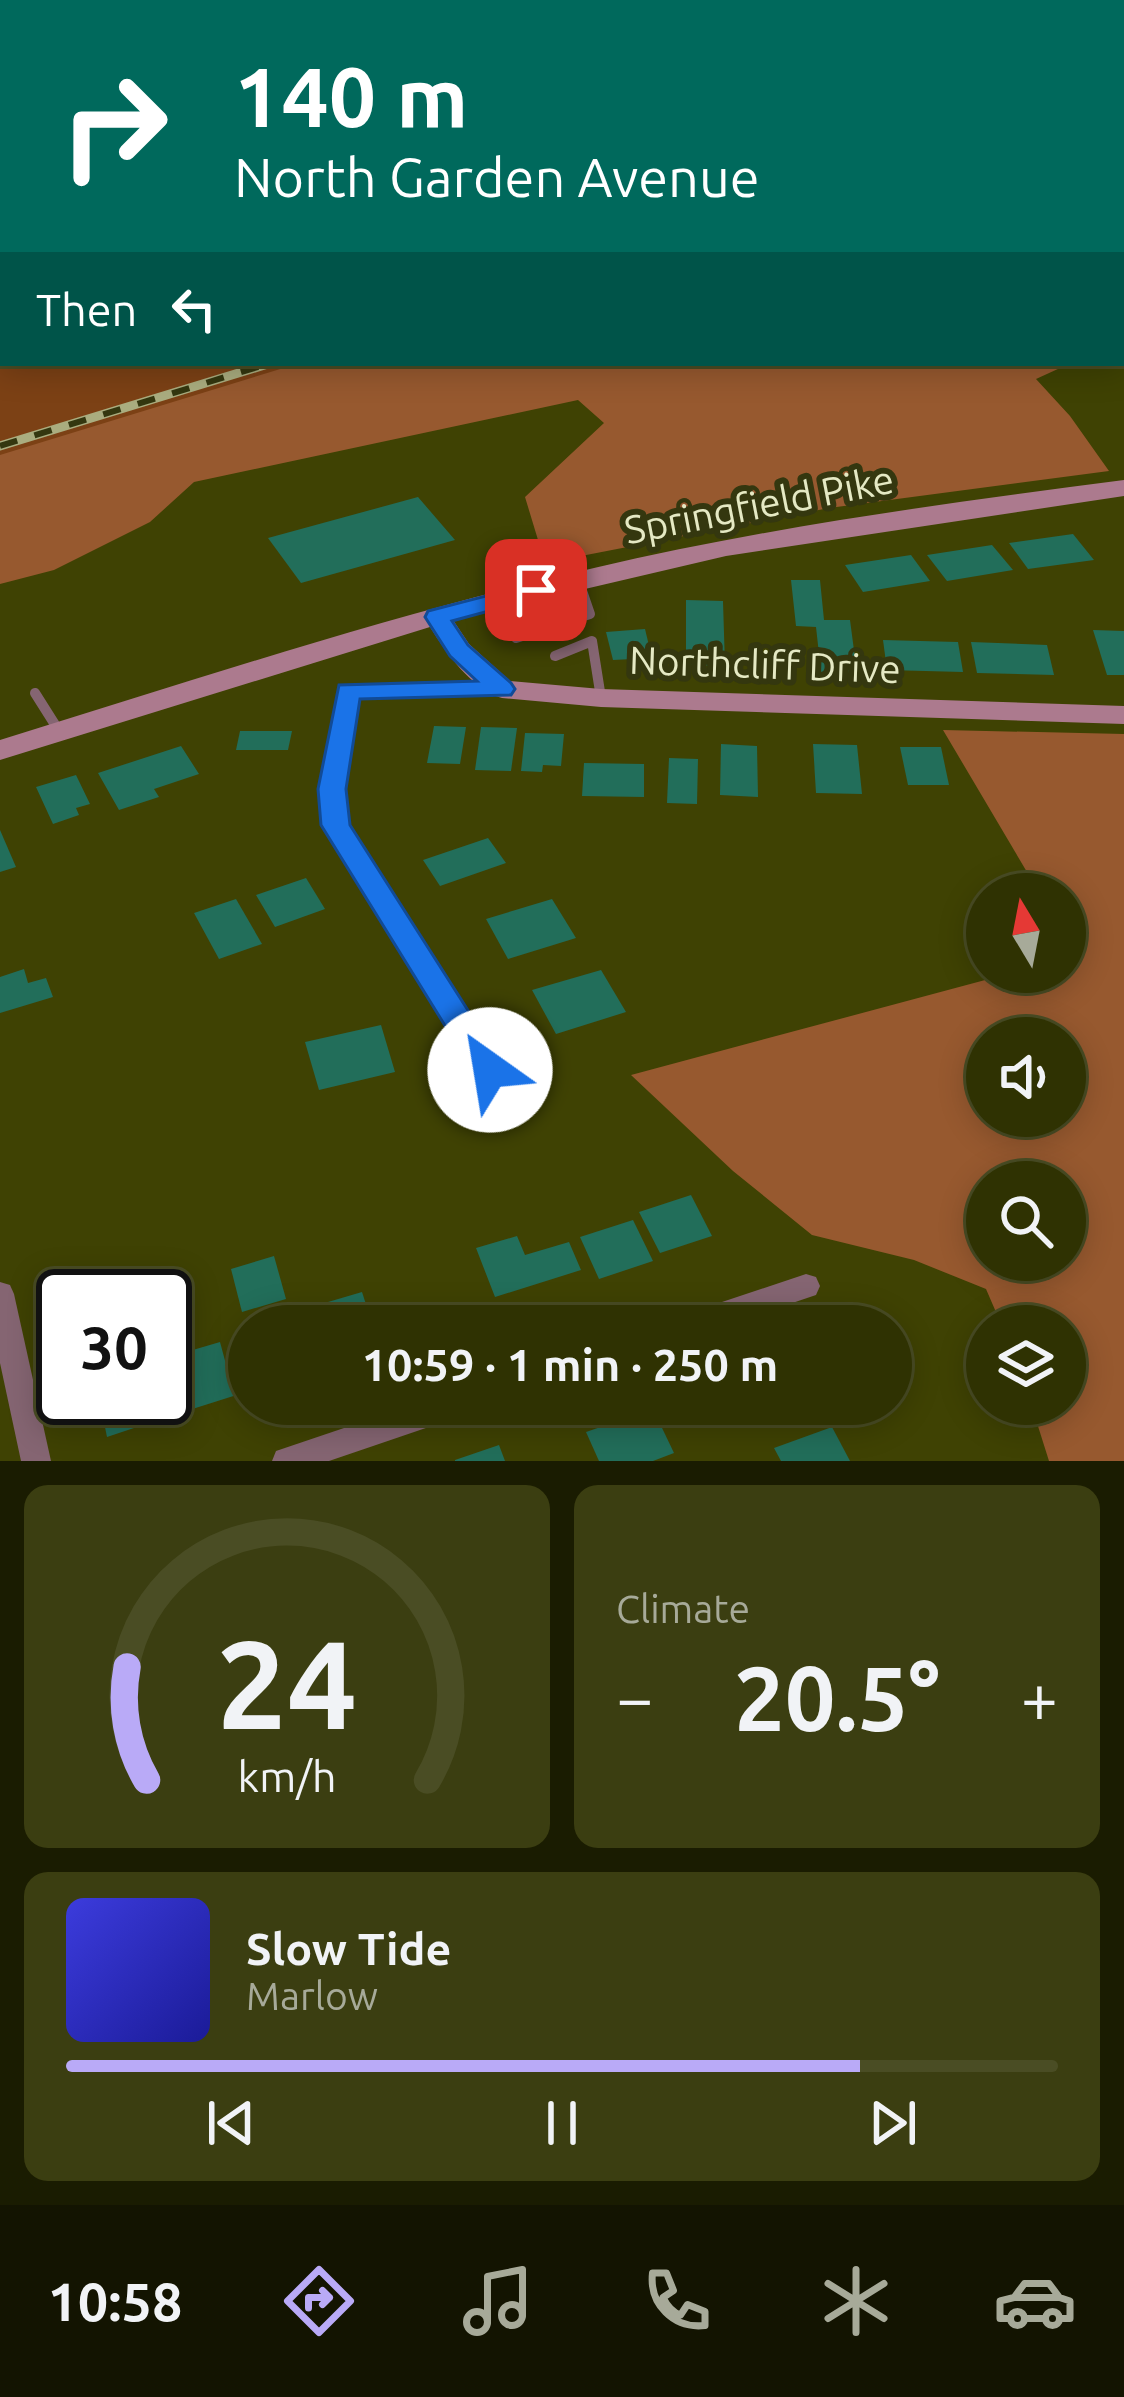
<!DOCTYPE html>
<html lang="en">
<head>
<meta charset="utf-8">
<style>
	:root { --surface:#2f3202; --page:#3b3e11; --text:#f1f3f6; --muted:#a7aa99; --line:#4a4d24; --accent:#b9aaf7 }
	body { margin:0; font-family:Ubuntu,sans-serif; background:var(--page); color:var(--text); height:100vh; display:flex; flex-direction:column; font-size:45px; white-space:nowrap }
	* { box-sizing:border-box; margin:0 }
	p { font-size:39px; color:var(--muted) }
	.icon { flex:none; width:66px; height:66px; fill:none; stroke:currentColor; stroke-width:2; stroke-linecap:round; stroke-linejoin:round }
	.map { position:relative; height:1461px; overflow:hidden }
	.sheet { display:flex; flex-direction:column; gap:24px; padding:24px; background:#1a1c01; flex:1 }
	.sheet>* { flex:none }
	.banner { position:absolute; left:0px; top:0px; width:1125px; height:366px; box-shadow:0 6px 30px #0003,0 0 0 3px var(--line); background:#00695c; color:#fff; overflow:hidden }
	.needle { width:78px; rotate:350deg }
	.buttons { position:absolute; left:966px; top:873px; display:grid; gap:24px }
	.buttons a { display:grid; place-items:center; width:120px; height:120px; border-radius:50%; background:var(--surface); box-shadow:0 6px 30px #0003,0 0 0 3px var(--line); font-size:60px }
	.speed { position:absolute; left:36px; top:1269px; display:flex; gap:24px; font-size:60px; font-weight:700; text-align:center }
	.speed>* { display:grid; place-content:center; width:156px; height:156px; border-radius:50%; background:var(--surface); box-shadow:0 6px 30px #0003,0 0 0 3px var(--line); line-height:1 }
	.speed .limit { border:6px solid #111; border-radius:18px; background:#fff; color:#111 }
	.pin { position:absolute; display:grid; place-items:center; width:102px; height:102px; color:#fff; margin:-51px; border-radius:24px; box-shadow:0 6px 18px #0006 }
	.me { position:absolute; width:132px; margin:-66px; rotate:328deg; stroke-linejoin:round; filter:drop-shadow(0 0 9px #0008) }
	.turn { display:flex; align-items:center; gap:42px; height:252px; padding:0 36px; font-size:54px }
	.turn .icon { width:156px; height:156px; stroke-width:2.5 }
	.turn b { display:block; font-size:84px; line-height:102px }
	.then { display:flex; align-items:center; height:114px; padding:0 36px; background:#0003; gap:24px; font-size:45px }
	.big { font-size:90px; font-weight:700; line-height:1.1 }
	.sheet .tile { flex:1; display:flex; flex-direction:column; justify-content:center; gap:18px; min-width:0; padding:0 42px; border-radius:24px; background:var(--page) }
	.sheet .dial { align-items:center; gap:0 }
	.dial svg { height:312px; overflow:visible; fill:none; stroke:var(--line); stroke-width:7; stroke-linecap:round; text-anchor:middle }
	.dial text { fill:var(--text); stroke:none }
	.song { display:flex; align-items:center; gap:36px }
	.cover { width:144px; height:144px; border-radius:18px; background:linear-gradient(135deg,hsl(240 70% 55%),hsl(240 70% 35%)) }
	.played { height:12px; border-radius:6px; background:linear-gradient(90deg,var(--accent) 80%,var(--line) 80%) }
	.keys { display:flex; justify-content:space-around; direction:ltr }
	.heat { display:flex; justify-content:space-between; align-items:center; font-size:66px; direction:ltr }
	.sheet .tiles { flex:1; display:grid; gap:24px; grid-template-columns:1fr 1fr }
	.tile:last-child { grid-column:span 2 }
	.trip { position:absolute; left:228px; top:1305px; width:684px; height:120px; border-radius:60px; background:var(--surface); box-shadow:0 6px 30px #0003,0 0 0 3px var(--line); font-weight:700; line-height:120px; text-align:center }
	.tabs { display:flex; height:192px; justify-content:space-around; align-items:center; background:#131401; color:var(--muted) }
	.tabs .icon { width:84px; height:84px }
	.tabs .on { color:var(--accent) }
	.tabs b { font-size:54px; color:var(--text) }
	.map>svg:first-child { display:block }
	.green { fill:#7c4115 }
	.forest { fill:#97592f; fill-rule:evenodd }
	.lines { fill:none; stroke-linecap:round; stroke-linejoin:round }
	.river { fill:#2279a0; fill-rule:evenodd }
	.building { fill:#226e5a }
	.lane-far1 { stroke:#856572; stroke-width:6 }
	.lane { stroke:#856572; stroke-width:10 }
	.street { fill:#856572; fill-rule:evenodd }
	.secondary { fill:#ac7a8e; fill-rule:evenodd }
	.rail-casing { stroke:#aaad7f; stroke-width:9 }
	.rail { stroke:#34370f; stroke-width:6; stroke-dasharray:18; stroke-linecap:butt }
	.route { fill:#1a73e8; stroke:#114b97; stroke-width:3 }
	.labels { text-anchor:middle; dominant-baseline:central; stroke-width:12; stroke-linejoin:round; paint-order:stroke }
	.street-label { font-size:39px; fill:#e5e9c4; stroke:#34370f }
</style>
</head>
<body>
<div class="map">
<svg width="1124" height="1461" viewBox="0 0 1124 1461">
	<rect width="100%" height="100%" fill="#3f4203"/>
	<!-- green -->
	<path class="green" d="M0,0H1124V139L1122,3H3V363H382L0,478Z"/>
	<!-- forest -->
	<g class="forest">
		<path d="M300,363H1071L1036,379L1070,416L1109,471L829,508L545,563L525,497L604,423L578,400L194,482L150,522L54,570L0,584V455Z"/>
		<path d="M943,730L1124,734V1461H1049L1031,1404H1065V1326H1002L986,1289L914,1260L812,1235L733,1171L631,1075L1015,972H1065V894H1040ZM1065,1038V1116H987V1038ZM1065,1182V1260H987V1182Z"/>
	</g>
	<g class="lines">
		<!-- river -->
		<g class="river">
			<path d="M203,0H260L201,3Z"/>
			<path d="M282,0H315L280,3Z"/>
			<path d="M3,26V42L0,43V27Z"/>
		</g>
	</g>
	<!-- building -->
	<g class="building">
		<path d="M418,497L455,540L301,583L268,538Z"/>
		<path d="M1073,534L1094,560L1028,569L1009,543Z"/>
		<path d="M992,545L1013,570L947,581L927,555Z"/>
		<path d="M911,555L930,581L863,592L845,565Z"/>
		<path d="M791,580H820L824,620H850L857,673L821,672L816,627L796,626Z"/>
		<path d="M686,600L723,601L725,666L686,665Z"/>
		<path d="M645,629L652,658L613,660L606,632Z"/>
		<path d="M1093,630L1124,631V675H1107Z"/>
		<path d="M883,640L958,642L963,672L887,670Z"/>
		<path d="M971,642L1047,645L1054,675L977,673Z"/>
		<path d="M434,726L466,727L460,764L427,763Z"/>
		<path d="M481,727L517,728L511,771L475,770Z"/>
		<path d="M240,731H292L288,750H236Z"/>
		<path d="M525,733L564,734L561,766L543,765L542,772L521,771Z"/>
		<path d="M721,744L757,746L758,797L720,795Z"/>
		<path d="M813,744L857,745L862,794L816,793Z"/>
		<path d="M181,746L199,774L154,789L159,797L119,810L98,773Z"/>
		<path d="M900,747H941L949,785H908Z"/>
		<path d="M669,758L698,759L697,804L667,803Z"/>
		<path d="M584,763L644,764V797L582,796Z"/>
		<path d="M76,775L90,804L76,808L79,815L53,824L36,787Z"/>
		<path d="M0,830L16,867L0,872Z"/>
		<path d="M488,838L506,863L440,886L423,860Z"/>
		<path d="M306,878L325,909L275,927L256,895Z"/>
		<path d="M236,899L262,944L219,959L194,913Z"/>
		<path d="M552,899L576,938L508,959L486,919Z"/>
		<path d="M24,969L28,983L46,978L53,997L0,1013V977Z"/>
		<path d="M601,970L626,1012L556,1034L532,990Z"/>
		<path d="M381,1025L395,1072L319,1090L305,1042Z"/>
		<path d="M691,1195L712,1236L660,1253L639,1212Z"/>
		<path d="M633,1220L653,1261L599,1279L580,1237Z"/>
		<path d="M517,1236L525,1255L569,1242L581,1270L495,1297L476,1248Z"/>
		<path d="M274,1256L286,1299L242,1312L231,1269Z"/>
		<path d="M362,1292L373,1326H336L328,1302Z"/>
		<path d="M220,1342L227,1368L238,1364L246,1392L183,1412L169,1357Z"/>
		<path d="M99,1398H153L158,1420L107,1437Z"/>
		<path d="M653,1409L674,1453L653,1461H599L586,1432Z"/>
		<path d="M832,1427L850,1461H781L774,1448Z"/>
		<path d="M499,1445L505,1461H455V1460Z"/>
	</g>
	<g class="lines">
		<!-- lane-far1 -->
		<g class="lane-far1">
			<path d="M19,3L35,0"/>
			<path d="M583,3L590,0"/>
		</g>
		<!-- lane -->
		<g class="lane">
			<path d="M516,638L590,614L578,579"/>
			<path d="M555,656L592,641L601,698"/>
			<path d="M35,693L59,731"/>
		</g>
		<!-- street -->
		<g class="street">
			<path d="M502,683L512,689L509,693L357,697L342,808L347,825L499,1063L503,1070L499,1077L490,1080L481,1077L325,825L320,808L341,687Z"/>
			<path d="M806,1274L816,1277L820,1286L816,1295L724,1326H672L677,1317Z"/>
			<path d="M0,1282L10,1285L14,1294L51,1461H21L0,1363Z"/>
			<path d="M415,1404H471L467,1414L329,1461H272L276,1451Z"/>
		</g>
		<!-- secondary -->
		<path class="secondary" d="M1124,480V496L726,556L453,620L469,644L510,681L601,689L1124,706V724L601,707L502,698C472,690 446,652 430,627L0,760V740C197,679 393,614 594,568C769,527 946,503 1124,480Z"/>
		<defs>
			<path id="rail" d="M0,446L271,363"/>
		</defs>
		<!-- rail casing -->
		<use href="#rail" class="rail-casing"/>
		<!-- rail -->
		<use href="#rail" class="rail"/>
	</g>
	<!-- route -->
	<path class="route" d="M536,583L548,590L544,596L452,621L468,645L511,683L515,689L511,695L360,699L346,789L350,825L506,1070L501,1079L490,1083L478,1079L321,825L318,789L339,685L477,681L450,656L425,617L428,611Z"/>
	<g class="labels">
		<!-- street labels -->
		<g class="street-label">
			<text transform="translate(759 504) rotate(-11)">Springfield Pike</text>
			<text transform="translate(765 664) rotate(2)">Northcliff Drive</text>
		</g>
	</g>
</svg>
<div class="buttons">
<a><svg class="needle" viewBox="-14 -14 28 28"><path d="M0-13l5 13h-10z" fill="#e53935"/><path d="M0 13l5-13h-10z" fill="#a7aa99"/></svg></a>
<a><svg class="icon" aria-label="sound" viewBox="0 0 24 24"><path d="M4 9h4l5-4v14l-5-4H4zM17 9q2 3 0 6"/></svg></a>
<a><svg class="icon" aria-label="search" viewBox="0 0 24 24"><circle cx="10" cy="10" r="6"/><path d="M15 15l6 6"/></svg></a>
<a><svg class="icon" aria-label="layers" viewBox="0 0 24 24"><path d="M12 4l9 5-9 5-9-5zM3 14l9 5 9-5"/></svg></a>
</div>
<div class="speed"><div class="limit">30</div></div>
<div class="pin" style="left:536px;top:590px;background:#d93025"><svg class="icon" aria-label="arrive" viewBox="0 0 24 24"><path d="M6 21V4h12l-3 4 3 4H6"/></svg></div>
<svg class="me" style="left:490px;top:1070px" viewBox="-20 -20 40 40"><circle r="19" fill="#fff"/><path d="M0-13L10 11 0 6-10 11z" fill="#1a73e8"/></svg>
<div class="trip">10:59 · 1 min · 250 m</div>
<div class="banner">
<div class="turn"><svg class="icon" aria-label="right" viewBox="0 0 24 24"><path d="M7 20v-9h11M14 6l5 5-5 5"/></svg><div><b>140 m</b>North Garden Avenue</div></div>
<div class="then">Then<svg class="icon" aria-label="left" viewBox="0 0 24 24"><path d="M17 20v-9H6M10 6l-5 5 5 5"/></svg></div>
</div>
</div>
<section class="sheet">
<div class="tiles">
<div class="tile dial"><svg viewBox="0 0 100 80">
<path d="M14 69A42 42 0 1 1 86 69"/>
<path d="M14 69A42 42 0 0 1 9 40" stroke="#b9aaf7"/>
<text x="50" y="56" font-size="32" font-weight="700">24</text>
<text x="50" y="72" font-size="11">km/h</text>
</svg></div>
<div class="tile"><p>Climate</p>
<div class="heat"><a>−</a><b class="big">20.5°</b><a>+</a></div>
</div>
<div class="tile">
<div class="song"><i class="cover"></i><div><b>Slow Tide</b><p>Marlow</p></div></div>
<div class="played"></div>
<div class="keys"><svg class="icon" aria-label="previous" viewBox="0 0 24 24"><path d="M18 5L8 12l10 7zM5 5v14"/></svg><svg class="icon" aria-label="pause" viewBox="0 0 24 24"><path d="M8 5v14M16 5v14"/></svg><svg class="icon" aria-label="next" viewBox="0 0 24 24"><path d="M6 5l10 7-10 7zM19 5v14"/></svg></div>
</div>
</div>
</section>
<nav class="tabs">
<b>10:58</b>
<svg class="icon on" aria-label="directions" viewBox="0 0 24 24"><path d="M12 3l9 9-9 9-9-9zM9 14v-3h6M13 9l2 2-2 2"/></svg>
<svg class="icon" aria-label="music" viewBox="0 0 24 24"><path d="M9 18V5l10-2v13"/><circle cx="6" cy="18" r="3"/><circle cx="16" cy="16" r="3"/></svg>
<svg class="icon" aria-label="phone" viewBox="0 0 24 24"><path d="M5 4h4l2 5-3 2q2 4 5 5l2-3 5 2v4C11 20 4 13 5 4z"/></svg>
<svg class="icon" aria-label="climate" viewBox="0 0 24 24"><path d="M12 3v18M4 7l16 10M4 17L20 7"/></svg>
<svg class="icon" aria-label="car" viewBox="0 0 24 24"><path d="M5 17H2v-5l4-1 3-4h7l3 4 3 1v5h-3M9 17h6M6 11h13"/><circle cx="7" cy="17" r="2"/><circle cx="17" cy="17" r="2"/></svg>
</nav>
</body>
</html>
